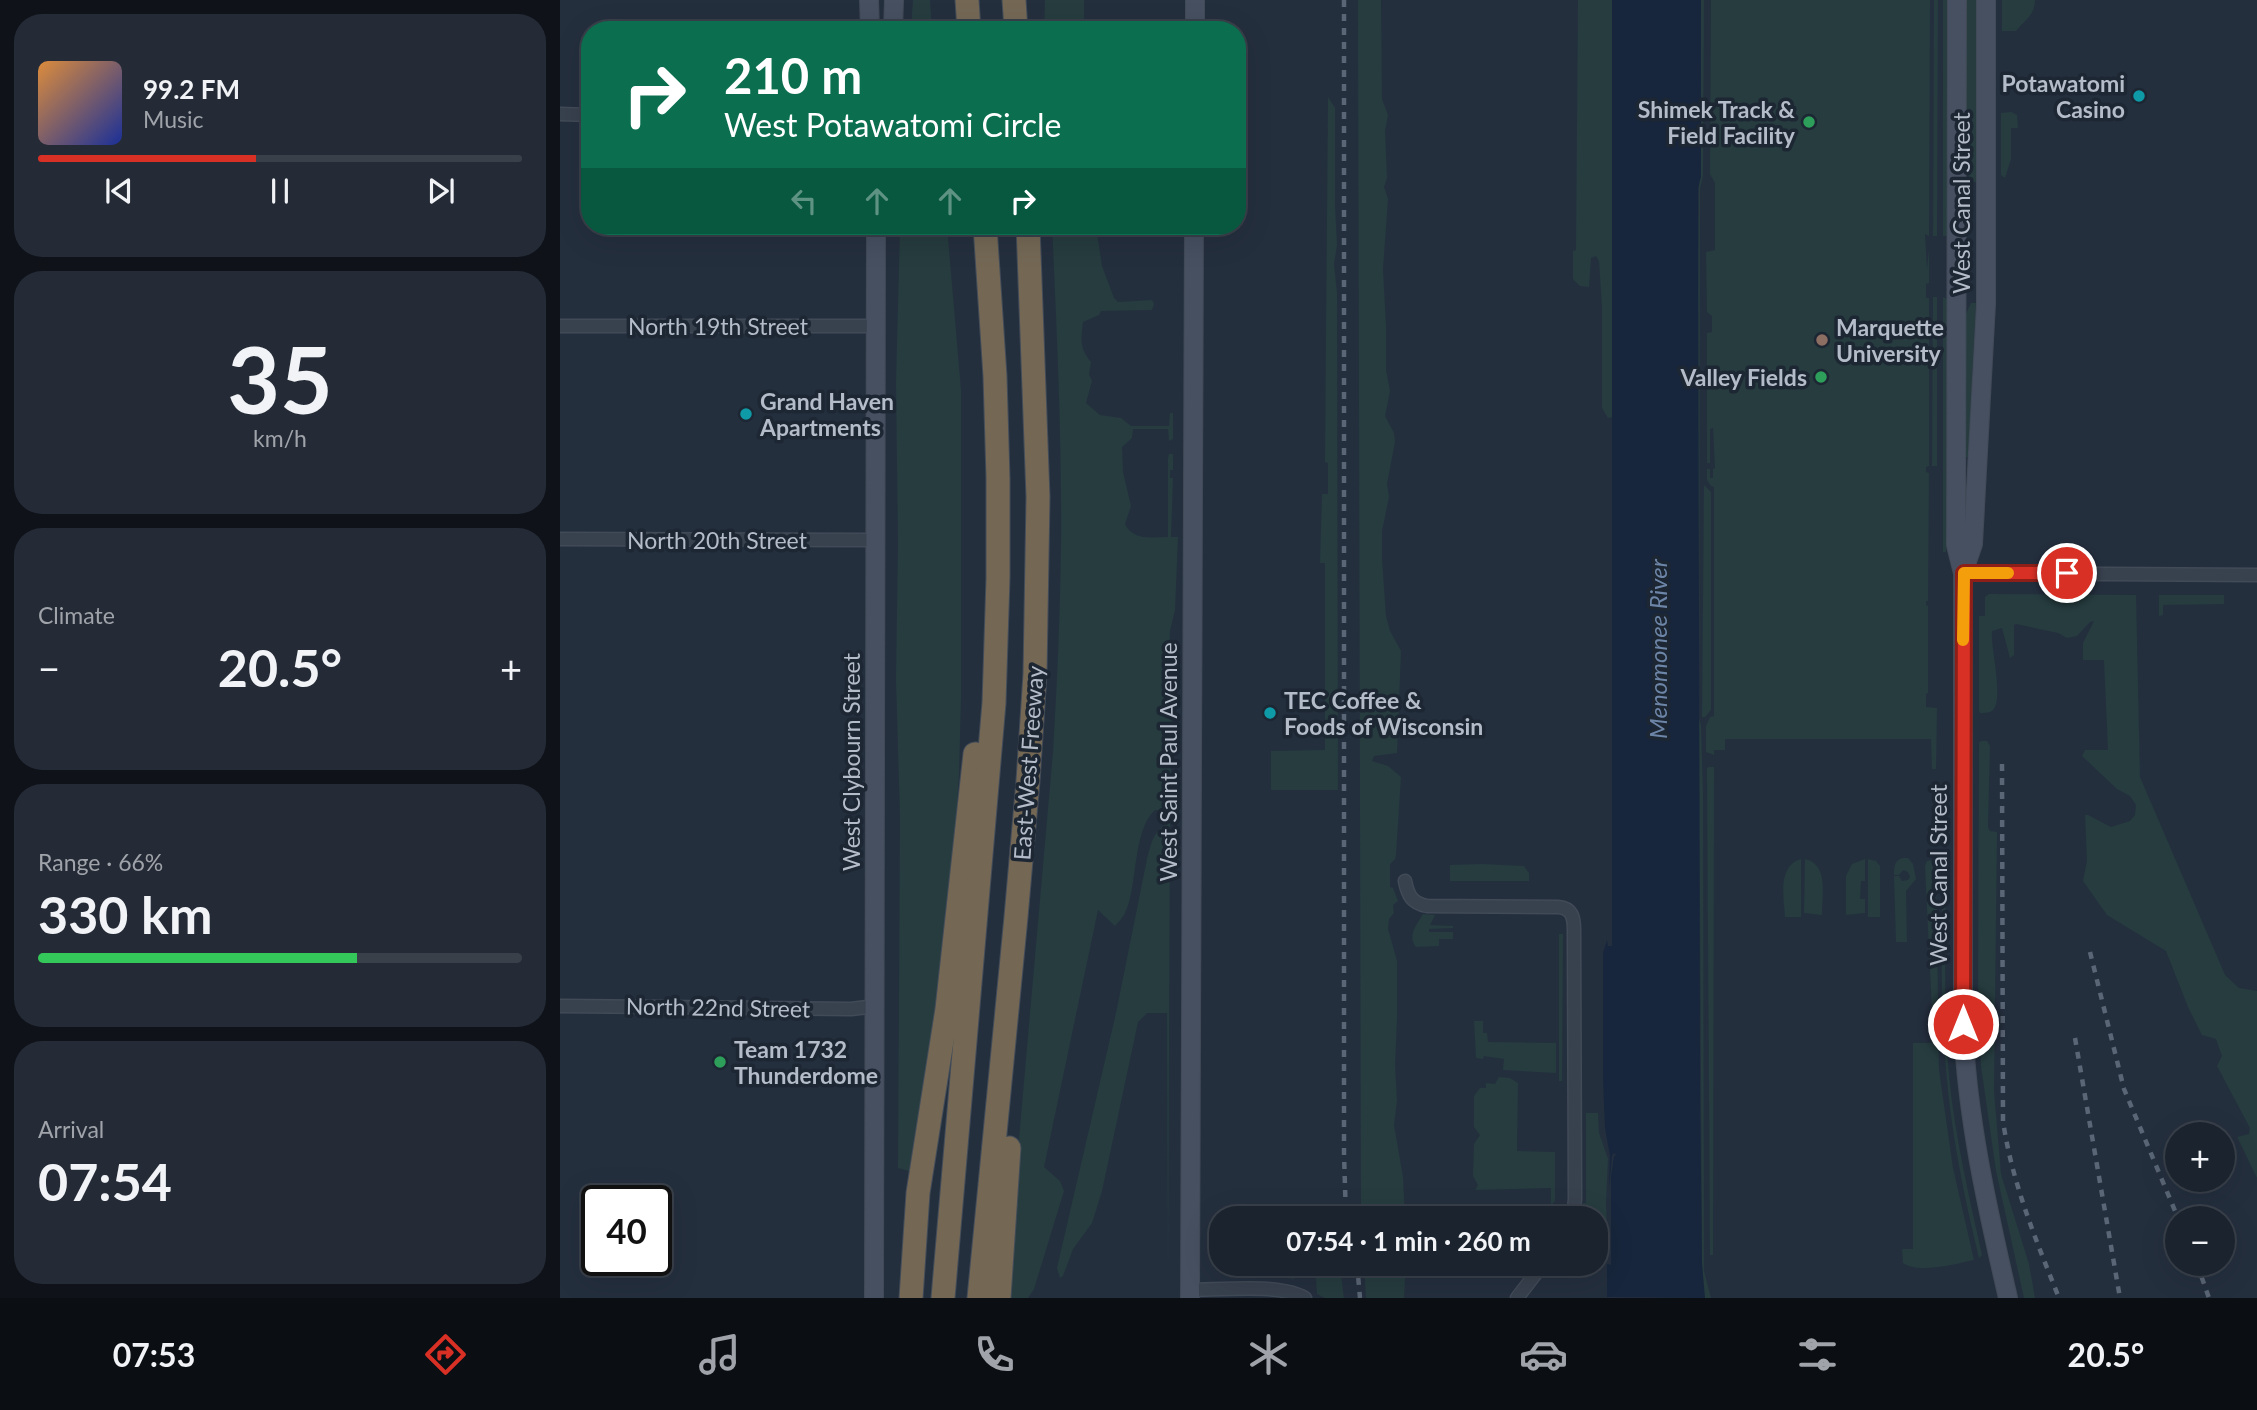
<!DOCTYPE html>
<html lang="en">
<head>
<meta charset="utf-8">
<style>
	:root { --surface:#1b232e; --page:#242b36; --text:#f1f3f6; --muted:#a0a4aa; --line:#39404a; --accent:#d93025 }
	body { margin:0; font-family:Lato,sans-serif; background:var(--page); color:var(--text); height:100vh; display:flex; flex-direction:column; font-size:26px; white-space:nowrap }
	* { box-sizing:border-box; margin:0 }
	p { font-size:23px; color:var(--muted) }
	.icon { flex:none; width:38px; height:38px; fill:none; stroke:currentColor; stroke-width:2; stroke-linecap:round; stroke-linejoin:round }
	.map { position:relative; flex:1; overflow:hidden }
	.details { display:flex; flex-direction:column; gap:14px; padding:14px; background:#0f1319; width:560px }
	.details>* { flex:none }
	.banner { position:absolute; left:21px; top:21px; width:665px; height:214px; border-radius:28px; box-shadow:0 7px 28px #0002,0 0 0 2px var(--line); background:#0b6e4f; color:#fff; overflow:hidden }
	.controls { position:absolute; left:1605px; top:1122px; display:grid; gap:14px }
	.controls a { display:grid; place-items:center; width:70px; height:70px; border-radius:50%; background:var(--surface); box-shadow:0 7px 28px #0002,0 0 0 2px var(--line); font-size:35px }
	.speed { position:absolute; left:21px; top:1185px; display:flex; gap:14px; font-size:35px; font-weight:700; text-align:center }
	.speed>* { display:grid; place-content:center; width:91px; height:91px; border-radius:50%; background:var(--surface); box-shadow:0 7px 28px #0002,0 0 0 2px var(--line); line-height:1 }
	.speed .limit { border:4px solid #111; border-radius:10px; background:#fff; color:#111 }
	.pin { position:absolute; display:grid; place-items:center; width:60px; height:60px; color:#fff; margin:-30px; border:4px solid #fff; border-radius:50%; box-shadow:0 2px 7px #0007 }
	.me { position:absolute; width:77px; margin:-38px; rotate:0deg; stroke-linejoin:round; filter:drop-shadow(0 0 5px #0008) }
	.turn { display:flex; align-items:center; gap:24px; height:147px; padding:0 28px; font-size:32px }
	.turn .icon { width:91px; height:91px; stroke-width:2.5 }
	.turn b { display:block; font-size:49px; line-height:60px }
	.lanes { display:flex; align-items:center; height:66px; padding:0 28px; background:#0003; justify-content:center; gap:35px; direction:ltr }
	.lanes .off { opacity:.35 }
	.big { font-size:52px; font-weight:700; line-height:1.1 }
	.details .widget { flex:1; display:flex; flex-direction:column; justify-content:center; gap:10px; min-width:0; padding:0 24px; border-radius:28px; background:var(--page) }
	.details .dial { align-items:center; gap:0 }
	.dial b { font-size:91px; line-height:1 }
	.song { display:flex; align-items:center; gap:21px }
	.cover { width:84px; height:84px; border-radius:10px; background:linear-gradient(135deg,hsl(30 70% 55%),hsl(230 70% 35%)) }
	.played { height:7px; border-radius:4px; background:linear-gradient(90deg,var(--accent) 45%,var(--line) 45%) }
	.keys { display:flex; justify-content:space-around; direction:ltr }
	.heat { display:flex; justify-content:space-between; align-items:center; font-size:38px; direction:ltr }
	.charge { height:10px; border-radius:5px; background:linear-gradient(90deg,#34c759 66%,var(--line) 0) }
	.trip { position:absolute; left:649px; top:1206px; width:399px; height:70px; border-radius:28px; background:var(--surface); box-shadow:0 7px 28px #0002,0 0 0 2px var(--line); font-weight:700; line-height:70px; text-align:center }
	.tab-bar { display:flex; height:112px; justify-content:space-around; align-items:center; background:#0b0e12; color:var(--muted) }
	.tab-bar .icon { width:49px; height:49px }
	.tab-bar .selected { color:var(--accent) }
	.tab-bar b { font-size:32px; color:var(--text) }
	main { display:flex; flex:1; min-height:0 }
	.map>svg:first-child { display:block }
	.green { fill:#263c3f }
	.water { fill:#17263c }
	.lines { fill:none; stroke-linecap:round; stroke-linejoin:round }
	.street-casing { stroke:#414a57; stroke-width:15 }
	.secondary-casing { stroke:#414a57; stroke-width:20 }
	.highway-casing { stroke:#434c59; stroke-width:25 }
	.street { stroke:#38414e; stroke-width:12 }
	.secondary { stroke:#465061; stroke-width:18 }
	.highway { stroke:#746855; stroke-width:23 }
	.rail { stroke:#5a6575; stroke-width:4.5; stroke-dasharray:7 7; stroke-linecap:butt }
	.route-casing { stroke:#8d1f18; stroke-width:18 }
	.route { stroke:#d93025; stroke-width:12 }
	.slow { stroke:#f59e0b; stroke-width:12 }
	.culture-dot { fill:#0f9aa8; stroke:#1d2633; stroke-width:2.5 }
	.leisure-dot { fill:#2e9e5b; stroke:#1d2633; stroke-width:2.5 }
	.education-dot { fill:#8d6e63; stroke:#1d2633; stroke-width:2.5 }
	.labels { text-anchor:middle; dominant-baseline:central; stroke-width:7; stroke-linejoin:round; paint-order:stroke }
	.poi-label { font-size:23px; font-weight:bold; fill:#b4bcc9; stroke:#1d2633; text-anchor:start }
	.street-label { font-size:23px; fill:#b4bcc9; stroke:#1d2633 }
	.water-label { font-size:24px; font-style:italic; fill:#6d86a8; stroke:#1d2633 }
</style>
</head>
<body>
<main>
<section class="details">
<div class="widget">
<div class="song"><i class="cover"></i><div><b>99.2 FM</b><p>Music</p></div></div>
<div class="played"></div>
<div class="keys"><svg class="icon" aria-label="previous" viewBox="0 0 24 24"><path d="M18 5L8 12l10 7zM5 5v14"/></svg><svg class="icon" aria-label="pause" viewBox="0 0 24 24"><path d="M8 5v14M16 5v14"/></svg><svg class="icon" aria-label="next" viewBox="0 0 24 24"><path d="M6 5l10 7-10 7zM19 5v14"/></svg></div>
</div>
<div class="widget dial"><b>35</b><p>km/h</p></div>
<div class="widget"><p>Climate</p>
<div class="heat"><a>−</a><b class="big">20.5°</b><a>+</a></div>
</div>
<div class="widget"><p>Range · 66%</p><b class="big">330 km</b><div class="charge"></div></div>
<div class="widget"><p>Arrival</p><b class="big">07:54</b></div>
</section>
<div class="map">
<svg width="1697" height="1298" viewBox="0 0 1697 1298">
	<rect width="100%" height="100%" fill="#242f3e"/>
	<!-- green -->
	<g class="green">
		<path d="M353,0H370L372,30H351Z"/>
		<path d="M485,0H524V30H484Z"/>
		<path d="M798,0H821L822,99L828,115L825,131L827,178L824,187L828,199L823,269L826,326V370L830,391L825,416L834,433L835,442L827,484L829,497L822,531V559L826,616L830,631L841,651L837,753L814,756L812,761L828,766L841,777L836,855L835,859L830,864V887L833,888L838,901L833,905L834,913L829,919L828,929L837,961V1018L835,1065L837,1101L834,1125L843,1177L845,1218H801Z"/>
		<path d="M1018,0H1052V417L1048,418L1042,408V307L1039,261L1036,256L1031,258L1029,287L1020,286L1013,279V251L1016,250Z"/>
		<path d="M1141,0H1144L1143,176L1140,188L1139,719L1141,725L1143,794L1144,1271L1151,1298H1136L1139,1252L1142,1250L1137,381Z"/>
		<path d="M1151,0H1370L1369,236L1365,234L1367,269L1369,249V283L1366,284V298H1369V466L1366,467V472L1369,473L1368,601H1366V605L1368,606V693L1366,694V707L1377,708L1376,769H1372L1371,739H1165V750H1154V755L1146,752V726L1150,717L1154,716V487L1151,486L1147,480V469H1150V478H1153V469L1155,468L1153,428L1150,429V463H1147V333L1152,332V316L1147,312L1146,252L1155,250V183L1150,174Z"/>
		<path d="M1374,0H1378L1377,236H1373Z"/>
		<rect x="1383" y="0" width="4" height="236"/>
		<path d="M1404,0H1416V182H1411L1404,165Z"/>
		<path d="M1442,0H1475C1475,15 1465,20 1456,31H1442Z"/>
		<path d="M768,97L775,108V205L777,245L774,264L777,293L778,790H711V751L765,750V563H760L762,494H768V463L765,462V458Z"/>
		<path d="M1441,113L1451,112L1457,115L1458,128H1451V159L1445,178L1441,175Z"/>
		<path d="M340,226H387L401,390V698L399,775L395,836L376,1006L349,1171L338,1168L340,817L336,679L338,542L336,383Z"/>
		<path d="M492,226H536L542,266L554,298L558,302L592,300L594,304L592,310L541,311L539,315L523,322C521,339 519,348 531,362L529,374L532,381L526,403L540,415L561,418L571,426H609L610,413H613V439L609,441L608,429H573L572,438L562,447L563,472L571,506L565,524C573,541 592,537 608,537V459L609,454H613V470H610V478H613L611,537H618L615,610L610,631L609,665L612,728L610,810H595C572,831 578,886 565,913C563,918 558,922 555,926L538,910L484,1167L500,1181L504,1191L474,1289L468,1298H445L493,752C497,685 500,618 501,550C502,442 497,334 492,226Z"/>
		<path d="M1373,297H1377V466H1372Z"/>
		<path d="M1383,297L1387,299L1386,552H1383Z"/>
		<path d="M1411,303H1416L1415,323L1408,457H1404L1405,316Z"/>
		<path d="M1144,485L1151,492V710L1145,717H1142Z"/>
		<path d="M1429,594L1576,595L1580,777L1665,975L1679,988L1697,991V1178L1677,1137L1689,1134L1690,1128L1657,1066L1662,1056L1656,1039L1642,1035L1628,1007L1606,951L1547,915L1523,881L1527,861L1525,815H1528L1551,827L1570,821L1575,815L1576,805L1570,796L1557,789L1522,756L1525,750H1548L1544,660H1523V643L1534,621L1530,622L1517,636L1507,638L1498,633L1456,624L1454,625V655L1450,658L1442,628L1432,631C1430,647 1445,701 1432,711C1428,713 1424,713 1420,713L1419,711V616H1425V597Z"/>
		<path d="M1599,595H1664V604L1603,605V615L1599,616Z"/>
		<path d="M1421,741H1427L1430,746L1428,827L1430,831L1437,832L1434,1091L1441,1174L1469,1264L1475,1298H1464L1436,1171L1421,1066L1418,1002L1419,743Z"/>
		<path d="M1149,767H1154L1153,1255H1150L1147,777V768Z"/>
		<path d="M610,822L608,1284L607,1013H587L578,1022L542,1191L532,1223L513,1249L503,1276L500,1278L497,1268L556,1013L587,859C591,844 594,828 610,822Z"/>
		<path d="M1343,858H1348L1353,864L1356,879L1346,891L1347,942H1336L1334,876H1339L1342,881L1348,880L1350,877L1348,872L1343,870L1339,875H1334C1334,867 1334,860 1343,858Z"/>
		<path d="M1241,859V917H1225C1224,898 1217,866 1241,859Z"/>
		<path d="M1245,859C1269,864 1262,896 1262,915L1244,913Z"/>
		<path d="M1305,859V881H1301L1300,899H1305V913L1286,915V876L1292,864Z"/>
		<path d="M1308,859L1316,861L1320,866V917H1308Z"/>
		<path d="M1372,860V866H1376L1379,1070L1393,1168L1414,1260C1396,1264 1358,1274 1343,1263L1342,1249H1353V1043H1371L1372,1011L1365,866L1367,861Z"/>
		<path d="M922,864L964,866L969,873V881H890V865Z"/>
		<path d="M1382,866H1386C1386,936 1383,1006 1389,1076C1395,1137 1409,1196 1422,1255L1419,1258C1404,1196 1391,1133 1386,1069C1380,1002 1382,934 1382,866Z"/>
		<path d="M863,914L875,915L870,925L893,926V928L869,929V932H893V939H879V946L856,947C847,935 857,925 863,914Z"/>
		<path d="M999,934H1003L1002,1081H999Z"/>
		<path d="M914,1021H923V1033H927L928,1042L996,1043V1073L943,1070L944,1059L924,1056L923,1059L916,1058Z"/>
		<path d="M939,1077L950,1078L958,1083L957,1151L995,1152V1201L991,1206V1188L915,1190L918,1185L913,1176L914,1144L920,1135L914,1127V1096L920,1088H926V1083L935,1084Z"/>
		<path d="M1026,1113H1038L1039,1133L1048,1159L1046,1203L1048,1248L1036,1249V1218H1020L1023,1203H1026Z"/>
		<path d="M652,1251L661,1260L662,1264L736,1265L734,1279C709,1273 670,1283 652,1265Z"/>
		<path d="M804,1264H846L844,1298H806Z"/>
		<path d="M755,1265L780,1266L784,1298H765L757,1294Z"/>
	</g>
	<!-- water -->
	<path class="water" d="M1052,0H1141V177L1138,188L1140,1096L1142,1263L1145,1298L1047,1297V1264L1051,1265V1177L1054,1156L1056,1155L1054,1153L1052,1156L1049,1189L1050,1156L1045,1128L1043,1079V953L1047,940L1048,946H1052Z"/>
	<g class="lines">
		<defs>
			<g id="street">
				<path d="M0,114L30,115"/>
				<path d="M0,326H316"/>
				<path d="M0,539L314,540"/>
				<path d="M1403,573L1697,575"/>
				<path d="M845,881C848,896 852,903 867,906L998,907C1012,908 1014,917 1014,930L1015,1199L1013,1218"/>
				<path d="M0,1006L291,1009L316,1006"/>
				<path d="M630,1290C659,1290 721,1283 745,1298"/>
				<path d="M957,1298L983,1264"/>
			</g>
			<g id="secondary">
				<path d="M309,0L310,30"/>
				<path d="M635,0V30"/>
				<path d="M1397,0L1396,545L1403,573V1024C1407,1118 1427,1207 1448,1298"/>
				<path d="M333,30L334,0"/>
				<path d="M1403,573L1413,544L1426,304V0"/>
				<path d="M314,1298L316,226"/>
				<path d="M630,1298L634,226"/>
			</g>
			<g id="highway">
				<path d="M407,0L409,30"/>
				<path d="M454,0L456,30"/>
				<path d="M351,1298L358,1193L387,1009L415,754"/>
				<path d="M383,1298L434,703L438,578V478L435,376L425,226"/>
				<path d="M419,1298L456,917L468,781L475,674L478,497L468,226"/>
				<path d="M439,1298L449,1148"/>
			</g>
		</defs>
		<!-- street casing -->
		<use href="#street" class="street-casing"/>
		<!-- secondary casing -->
		<use href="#secondary" class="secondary-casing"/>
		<!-- highway casing -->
		<use href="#highway" class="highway-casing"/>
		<!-- street -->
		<use href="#street" class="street"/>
		<!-- secondary -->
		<use href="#secondary" class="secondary"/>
		<!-- highway -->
		<use href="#highway" class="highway"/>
		<!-- rail -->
		<g class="rail">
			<path d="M784,0V1154L786,1218"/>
			<path d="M1442,764L1443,1121C1452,1183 1476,1240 1499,1298"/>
			<path d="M1530,952L1564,1089L1618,1218"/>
			<path d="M1515,1038L1560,1298"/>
			<path d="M797,1264L800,1298"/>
			<path d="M1637,1264L1649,1298"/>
		</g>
	</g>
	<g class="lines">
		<defs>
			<path id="route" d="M1403,1024L1404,573H1507"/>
		</defs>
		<!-- route casing -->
		<use href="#route" class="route-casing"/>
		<!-- route -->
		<use href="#route" class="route"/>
		<!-- slow -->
		<path class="slow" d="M1403,640L1404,573H1448"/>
	</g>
	<!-- markers -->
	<g class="culture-dot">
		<circle cx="1579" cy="96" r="7"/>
		<circle cx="186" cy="414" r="7"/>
		<circle cx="710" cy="713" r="7"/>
	</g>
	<g class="leisure-dot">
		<circle cx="1249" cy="122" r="7"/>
		<circle cx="1261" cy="377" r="7"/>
		<circle cx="160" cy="1062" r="7"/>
	</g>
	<circle class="education-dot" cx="1262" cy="340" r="7"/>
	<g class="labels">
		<!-- poi labels -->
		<g class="poi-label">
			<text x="1565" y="83" text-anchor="end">Potawatomi<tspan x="1565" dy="26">Casino</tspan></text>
			<text x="1235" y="109" text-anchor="end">Shimek Track &amp;<tspan x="1235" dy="26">Field Facility</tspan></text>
			<text x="1276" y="327">Marquette<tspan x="1276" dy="26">University</tspan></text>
			<text x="1247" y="377" text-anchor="end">Valley Fields</text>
			<text x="200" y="401">Grand Haven<tspan x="200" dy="26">Apartments</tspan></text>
			<text x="724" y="700">TEC Coffee &amp;<tspan x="724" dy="26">Foods of Wisconsin</tspan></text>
			<text x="174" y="1049">Team 1732<tspan x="174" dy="26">Thunderdome</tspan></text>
		</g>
		<!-- street labels -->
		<g class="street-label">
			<text transform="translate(1401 203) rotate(-90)">West Canal Street</text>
			<text x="158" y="326">North 19th Street</text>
			<text x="157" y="540">North 20th Street</text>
			<text transform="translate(291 762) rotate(-90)">West Clybourn Street</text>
			<text transform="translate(608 762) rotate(-90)">West Saint Paul Avenue</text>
			<text transform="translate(468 763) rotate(-86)">East-West Freeway</text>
			<text transform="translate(1378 875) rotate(-90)">West Canal Street</text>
			<text transform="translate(158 1007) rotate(1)">North 22nd Street</text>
		</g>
		<!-- water labels -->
		<g class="water-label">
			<text transform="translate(1097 649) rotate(-90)">Menomonee River</text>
		</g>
	</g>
</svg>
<div class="controls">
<a>+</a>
<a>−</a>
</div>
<div class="speed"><div class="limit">40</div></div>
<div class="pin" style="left:1507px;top:573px;background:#d93025"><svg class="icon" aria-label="arrive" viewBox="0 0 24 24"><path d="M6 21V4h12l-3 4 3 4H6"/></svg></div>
<svg class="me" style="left:1403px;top:1024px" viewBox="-20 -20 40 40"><circle r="17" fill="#d93025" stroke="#fff" stroke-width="3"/><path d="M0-11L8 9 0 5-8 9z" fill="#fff"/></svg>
<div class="trip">07:54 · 1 min · 260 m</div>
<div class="banner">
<div class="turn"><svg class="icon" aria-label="right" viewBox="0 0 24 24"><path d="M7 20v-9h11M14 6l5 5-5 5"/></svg><div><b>210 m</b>West Potawatomi Circle</div></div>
<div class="lanes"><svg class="icon off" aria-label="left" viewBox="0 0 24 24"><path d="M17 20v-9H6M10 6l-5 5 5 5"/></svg><svg class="icon off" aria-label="ahead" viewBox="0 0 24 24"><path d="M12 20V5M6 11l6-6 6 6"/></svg><svg class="icon off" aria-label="ahead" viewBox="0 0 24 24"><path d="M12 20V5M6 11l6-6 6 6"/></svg><svg class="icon" aria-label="right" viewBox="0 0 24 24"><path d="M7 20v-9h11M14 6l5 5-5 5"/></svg></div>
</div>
</div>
</main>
<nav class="tab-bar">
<b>07:53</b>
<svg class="icon selected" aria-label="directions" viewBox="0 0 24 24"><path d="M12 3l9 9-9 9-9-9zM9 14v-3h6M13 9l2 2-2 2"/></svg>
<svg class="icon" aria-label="music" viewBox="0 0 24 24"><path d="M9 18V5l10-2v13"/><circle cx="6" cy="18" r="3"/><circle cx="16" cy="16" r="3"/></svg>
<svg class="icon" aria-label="phone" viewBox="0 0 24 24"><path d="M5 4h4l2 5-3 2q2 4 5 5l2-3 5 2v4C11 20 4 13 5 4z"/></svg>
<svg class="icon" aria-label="climate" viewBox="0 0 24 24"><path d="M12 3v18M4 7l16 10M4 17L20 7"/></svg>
<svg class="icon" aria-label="car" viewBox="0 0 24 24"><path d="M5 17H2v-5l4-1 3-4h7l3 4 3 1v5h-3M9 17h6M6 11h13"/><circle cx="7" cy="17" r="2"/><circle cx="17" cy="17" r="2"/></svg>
<svg class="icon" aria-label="filters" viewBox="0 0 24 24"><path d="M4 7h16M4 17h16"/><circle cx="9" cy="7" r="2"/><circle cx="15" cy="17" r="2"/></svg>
<b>20.5°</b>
</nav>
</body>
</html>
